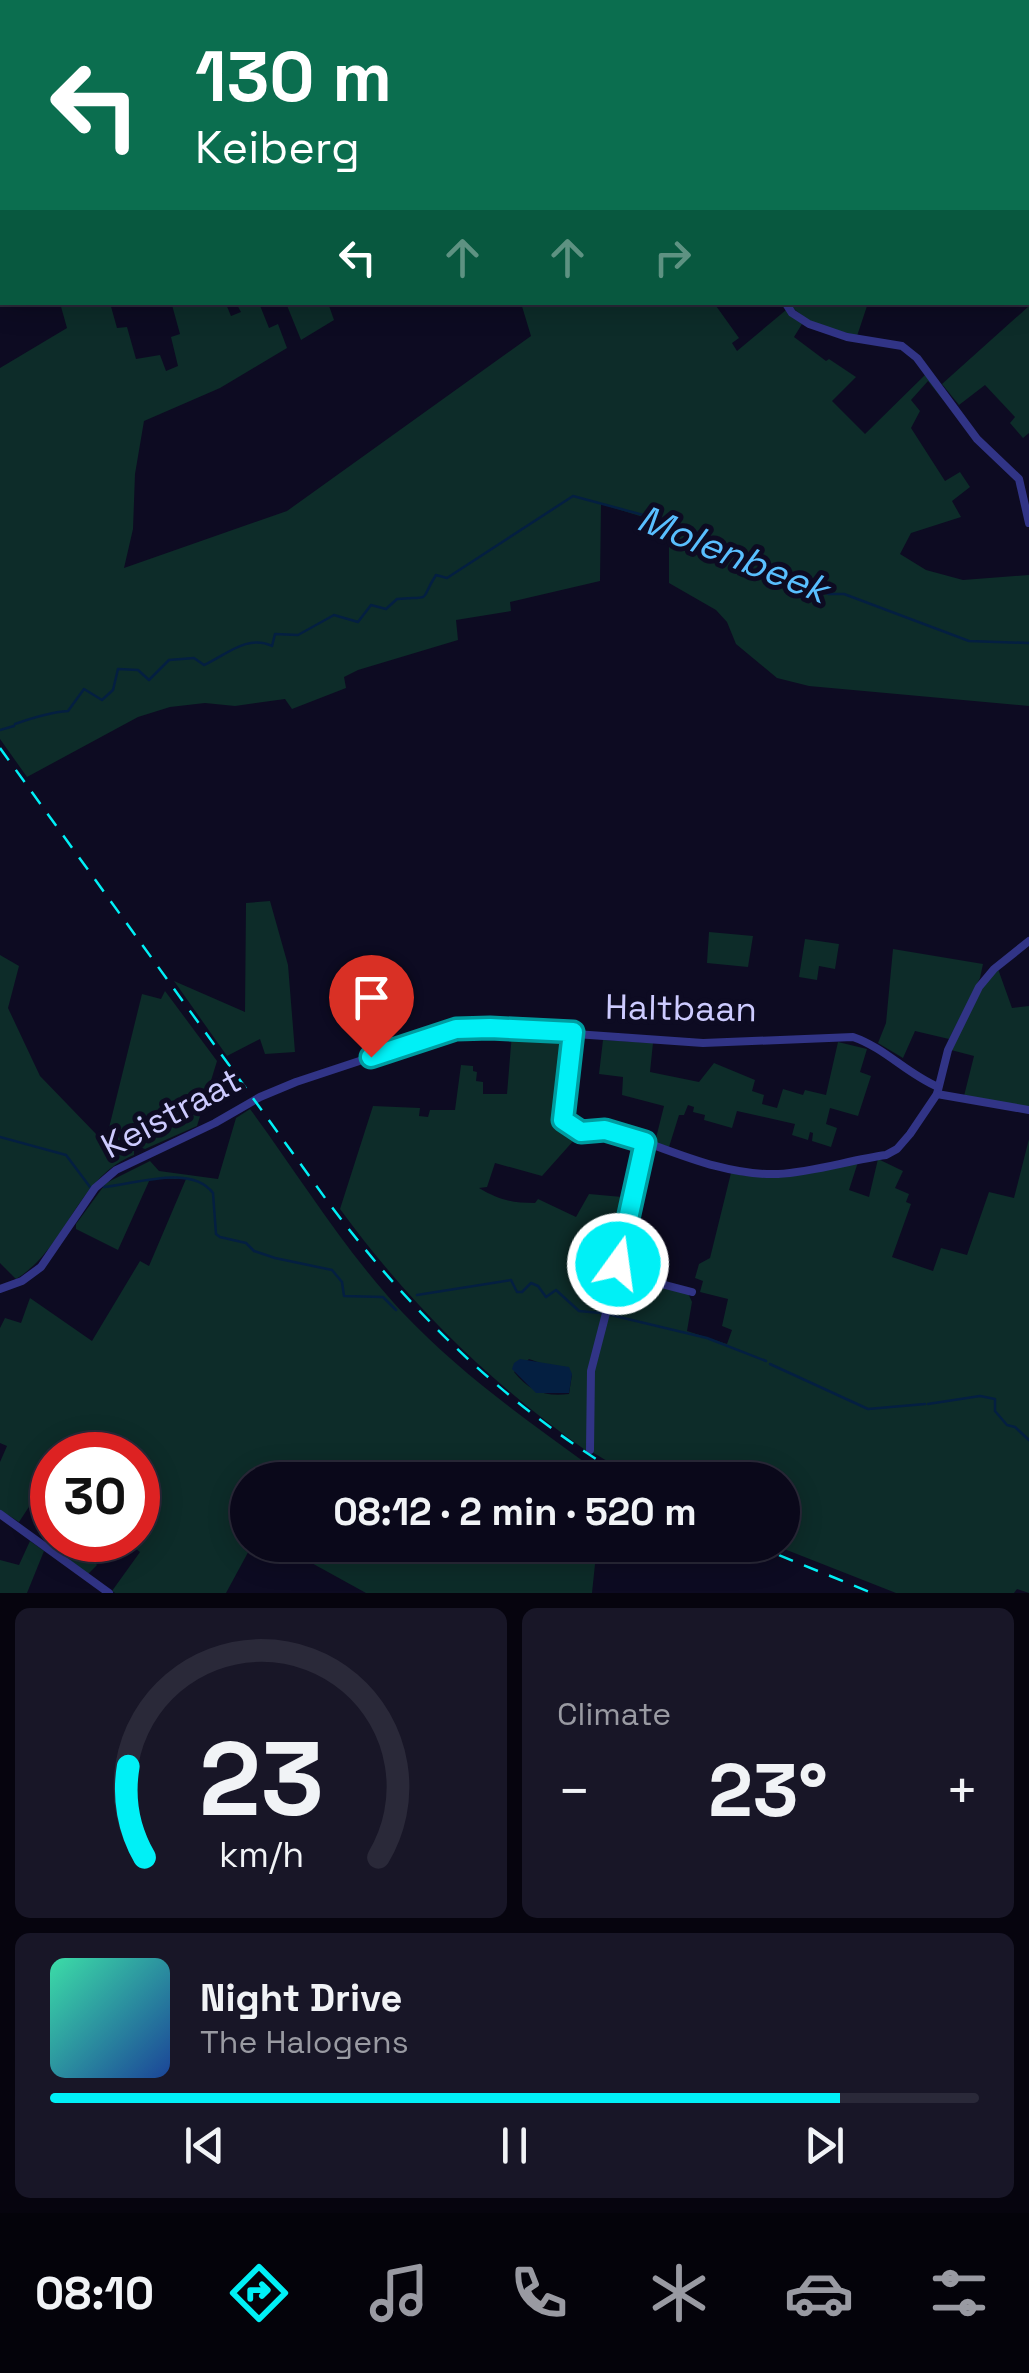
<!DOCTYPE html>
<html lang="en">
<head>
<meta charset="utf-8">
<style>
	:root { --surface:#0a081a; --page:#181627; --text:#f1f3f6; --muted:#999aa2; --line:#2a2939; --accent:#00f0f6 }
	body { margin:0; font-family:"Space Grotesk",sans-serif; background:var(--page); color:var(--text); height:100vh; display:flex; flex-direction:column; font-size:38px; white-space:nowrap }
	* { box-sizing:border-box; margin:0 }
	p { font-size:32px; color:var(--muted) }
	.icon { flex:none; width:55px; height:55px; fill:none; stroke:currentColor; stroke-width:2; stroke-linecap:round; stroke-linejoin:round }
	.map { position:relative; height:1593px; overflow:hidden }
	.sheet { display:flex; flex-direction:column; gap:15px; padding:15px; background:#06040e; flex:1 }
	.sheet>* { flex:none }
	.hud { position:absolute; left:0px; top:0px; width:1030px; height:305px; box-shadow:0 5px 25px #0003,0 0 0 2px var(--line); background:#0b6e4f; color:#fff; overflow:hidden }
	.speed { position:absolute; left:30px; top:1432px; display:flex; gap:20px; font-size:50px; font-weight:700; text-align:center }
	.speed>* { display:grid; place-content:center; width:130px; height:130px; border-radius:50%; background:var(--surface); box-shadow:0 5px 25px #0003,0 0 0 2px var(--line); line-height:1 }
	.speed .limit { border:15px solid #d22; background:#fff; color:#111 }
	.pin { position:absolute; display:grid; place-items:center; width:85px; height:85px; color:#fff; margin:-102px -42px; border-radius:50% 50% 50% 0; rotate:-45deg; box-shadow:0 0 10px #0007 }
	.pin .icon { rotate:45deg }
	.me { position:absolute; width:110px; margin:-55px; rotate:14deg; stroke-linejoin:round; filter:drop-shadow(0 0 8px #0008) }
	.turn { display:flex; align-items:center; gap:35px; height:210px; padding:0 30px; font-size:45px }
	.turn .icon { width:130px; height:130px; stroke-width:2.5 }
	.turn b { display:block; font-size:70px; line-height:85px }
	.lanes { display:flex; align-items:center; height:95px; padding:0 30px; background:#0003; justify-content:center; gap:50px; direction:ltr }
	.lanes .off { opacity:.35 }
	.big { font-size:75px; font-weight:600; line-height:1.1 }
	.sheet .card { flex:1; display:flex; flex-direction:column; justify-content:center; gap:15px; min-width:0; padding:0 35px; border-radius:15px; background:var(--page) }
	.sheet .dial { align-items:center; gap:0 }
	.dial svg { height:260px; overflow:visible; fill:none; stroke:var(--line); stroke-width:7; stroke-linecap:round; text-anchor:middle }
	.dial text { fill:var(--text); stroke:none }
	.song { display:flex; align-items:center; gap:30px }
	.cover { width:120px; height:120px; border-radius:15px; background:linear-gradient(135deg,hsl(160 70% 55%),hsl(220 70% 35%)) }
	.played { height:10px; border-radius:5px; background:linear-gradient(90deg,var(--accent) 85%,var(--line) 85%) }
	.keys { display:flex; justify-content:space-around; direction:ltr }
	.heat { display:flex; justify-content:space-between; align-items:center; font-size:55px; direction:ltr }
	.sheet .tiles { flex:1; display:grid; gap:15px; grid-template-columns:1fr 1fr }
	.card:last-child { grid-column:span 2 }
	.trip { position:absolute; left:230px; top:1462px; width:570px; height:100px; border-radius:50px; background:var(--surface); box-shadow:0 5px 25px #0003,0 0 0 2px var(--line); font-weight:600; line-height:100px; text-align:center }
	.menu { display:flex; height:160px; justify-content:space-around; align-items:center; background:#04030a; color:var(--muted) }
	.menu .icon { width:70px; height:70px }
	.menu .selected { color:var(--accent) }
	.menu b { font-size:45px; color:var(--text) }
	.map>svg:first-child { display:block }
	.green { fill:#0d2c29; fill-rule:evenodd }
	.water { fill:#041f41 }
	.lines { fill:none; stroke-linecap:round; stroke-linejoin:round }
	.stream { stroke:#041f41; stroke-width:2.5 }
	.minor { stroke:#313486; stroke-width:8 }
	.rail { stroke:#00f0f6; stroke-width:2.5; stroke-dasharray:15 12; stroke-linecap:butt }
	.route-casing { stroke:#009ca0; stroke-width:25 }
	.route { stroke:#00f0f6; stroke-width:18 }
	.labels { text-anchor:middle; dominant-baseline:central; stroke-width:10; stroke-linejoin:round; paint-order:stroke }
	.street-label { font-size:35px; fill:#cdcbff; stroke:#0d0b22 }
	.water-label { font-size:38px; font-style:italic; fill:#59bfff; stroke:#0d0b22 }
</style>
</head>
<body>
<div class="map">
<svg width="1029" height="1593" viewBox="0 0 1029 1593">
	<rect width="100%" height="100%" fill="#0d0b22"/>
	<!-- green -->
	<g class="green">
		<path d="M182,302L226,304L231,316L241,312L236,303H259L269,328L278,324L287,348L220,388L144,421L135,474L133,529L124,568L287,511L531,336L521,303H714L739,338L732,343L737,351L786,310L802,324L794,337L826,361L829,359L856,377L832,401L865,434L926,374L945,399L943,400L928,381L911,400L920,411L911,428L945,481L960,472L970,487L952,501L961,517L911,533L900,554L926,570L963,580L1029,575V706L809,686L777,678L736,644L727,622L716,610L669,583V525L601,504L600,581L510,602L511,611L456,620L458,640L358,670L344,677L346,688L292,709L285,699L235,706L205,703L170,707L138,717L27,777L0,739V368L67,328L60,303H110L117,328L127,327L136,359L160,355L166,371L178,366L171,337L180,334L172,305Z"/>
		<path d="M286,303H328L334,320L301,340Z"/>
		<path d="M787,303H868L857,336L810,322Z"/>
		<path d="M1029,306V433L1023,438L1010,423L1015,417L985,385L959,405L942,384Z"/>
		<path d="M270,901L288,965L295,1052L265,1054L260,1039L227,1056L174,981L245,1012L246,903Z"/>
		<path d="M709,932L753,936L748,967L707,963Z"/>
		<path d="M805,939L839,944L835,969L819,966L817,980L799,977Z"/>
		<path d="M893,949L983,964L980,978L949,1039L915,1031L903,1058L878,1043L886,1023Z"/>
		<path d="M0,955L19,966L8,1008L40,1076L96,1134L134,1151V1155C76,1178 67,1248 16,1279L0,1263Z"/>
		<path d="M998,969L1012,1008L1029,1006V1107L964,1096L974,1056L951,1050L979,992Z"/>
		<path d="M165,991L217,1061L197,1126L145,1149L107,1136L142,994L161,999Z"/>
		<path d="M512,1033L567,1037L557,1116L563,1129L575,1139L542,1176L495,1163L487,1187L479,1188C499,1200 512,1203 535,1203L538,1199L576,1217L589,1194L633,1198L597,1345L588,1452C490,1383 411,1306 340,1209L373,1106L420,1108L419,1116L428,1117L430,1110H455L461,1065L473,1066V1071L477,1072L476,1081L483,1082V1094H507ZM529,1359L572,1374L569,1394C545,1397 529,1391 514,1372Z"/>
		<path d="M603,1040L653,1043L650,1072L699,1082L714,1063L755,1080L752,1091L764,1095L762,1104L777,1108L783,1089L803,1095L805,1090L826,1095L838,1042L867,1049L860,1072L871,1076L858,1116L830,1108L826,1124L837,1128L831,1147L812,1141L813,1133L810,1132L808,1140L792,1135L795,1124L737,1111L732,1128L704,1120L705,1115L693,1112L694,1107L688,1105L684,1115H679L669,1147L655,1142L664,1106L622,1095L623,1077L599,1074Z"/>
		<path d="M250,1109C300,1177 345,1251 403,1313C458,1371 522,1417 587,1464L588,1480H248V1545H252L226,1593H115L112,1591L140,1552L131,1545L133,1540H138V1455H52V1473L47,1470L40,1482L42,1487L19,1522L0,1510V1462L7,1446L0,1443V1328L5,1318L21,1323L30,1298L92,1341L140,1261L149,1266L186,1179H150L118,1250L76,1229V1224L106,1183L150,1161L159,1171L218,1179L236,1118Z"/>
		<path d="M1029,1139V1593L1017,1589L1014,1593H896L774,1545H782V1480H639L592,1452L591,1379L617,1276L688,1293L692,1302L687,1331L727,1344L732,1330L722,1326L728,1299L700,1292L703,1281L695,1278L699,1264L710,1258L731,1173L746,1176L858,1162L849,1190L869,1197L878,1159L903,1171L895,1188L909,1194L906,1202L911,1204L892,1257L933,1271L941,1248L967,1255L989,1192L1014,1198Z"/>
		<path d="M58,1540H88L83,1546L97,1565L88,1574L52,1547Z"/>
		<path d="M30,1541L44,1551L27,1593H0V1560L19,1565Z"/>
		<path d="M279,1545H597L592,1593H366Z"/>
	</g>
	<!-- water -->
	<path class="water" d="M520,1359L569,1367L572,1374L569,1393H536L512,1369L514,1363Z"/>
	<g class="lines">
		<!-- stream -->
		<g class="stream">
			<path d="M15,724C29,719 53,712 68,711L84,689L102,700L113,690L118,669L138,670L149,680L169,660L194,658L204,665C226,655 248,634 272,646L275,634L298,635L334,615L358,622L371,605L386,609L397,599C435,596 418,603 436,575L447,578L573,496L684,526L829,594H844L969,641L1029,643"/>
			<path d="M0,730L14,726"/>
			<path d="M0,1137L66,1155L90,1187"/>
			<path d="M104,1187C136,1184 191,1164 213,1193L216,1234L220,1237L246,1243L254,1251L275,1258L332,1270L342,1282L344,1296L383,1297L396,1310"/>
			<path d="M417,1295L511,1280L517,1292H522L531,1283L538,1286L546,1297L556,1290L579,1311L601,1313"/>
			<path d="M611,1315L707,1338L766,1361"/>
			<path d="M770,1364L868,1409L925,1404"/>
			<path d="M928,1404L980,1396L995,1399V1411L1007,1425L1015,1427L1029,1440"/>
		</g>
		<!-- minor -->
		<g class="minor">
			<path d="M643,0V2"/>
			<path d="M606,2L613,0"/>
			<path d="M0,130H2"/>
			<path d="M0,271H2"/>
			<path d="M785,302L792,313L809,324L847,337L902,346L917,358L977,439L1019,479L1029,523"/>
			<path d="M573,1033L562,1112L567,1125C584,1136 601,1127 620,1133C671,1150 723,1176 778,1174C814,1172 850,1160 886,1155L897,1149L910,1134L937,1094L948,1050L979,987L994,969L1029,941"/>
			<path d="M937,1094L1029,1110"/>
			<path d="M615,1272L692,1292"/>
			<path d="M0,1289L22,1281L41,1267L95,1188L116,1170L215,1123L260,1097L296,1082L456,1029L490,1028L703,1043L853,1037C885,1048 907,1074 938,1087"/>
			<path d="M590,1450L591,1371L627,1232L645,1142"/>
			<path d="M0,1514L109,1593"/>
		</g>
		<!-- rail -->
		<g class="rail">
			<path d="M0,748L328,1202C412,1314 509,1409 630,1480"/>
			<path d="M754,1545L872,1593"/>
		</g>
	</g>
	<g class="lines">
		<defs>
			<path id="route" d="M371,1057L456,1029L490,1028L573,1032L563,1120L581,1132L605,1130L645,1142L618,1264"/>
		</defs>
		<!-- route casing -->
		<use href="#route" class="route-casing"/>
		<!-- route -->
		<use href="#route" class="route"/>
	</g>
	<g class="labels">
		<!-- street labels -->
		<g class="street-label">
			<text transform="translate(681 1008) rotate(1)">Haltbaan</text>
			<text transform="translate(171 1113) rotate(-28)">Keistraat</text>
		</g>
		<!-- water labels -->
		<g class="water-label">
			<text transform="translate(733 554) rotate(22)">Molenbeek</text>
		</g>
	</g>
</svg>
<div class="speed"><div class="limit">30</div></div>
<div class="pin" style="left:371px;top:1057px;background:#d93025"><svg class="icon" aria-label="arrive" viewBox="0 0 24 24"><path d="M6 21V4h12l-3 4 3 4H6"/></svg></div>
<svg class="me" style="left:618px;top:1264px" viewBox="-20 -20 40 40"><circle r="17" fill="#00f0f6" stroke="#fff" stroke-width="3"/><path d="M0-11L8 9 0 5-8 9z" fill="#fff"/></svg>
<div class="trip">08:12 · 2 min · 520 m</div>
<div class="hud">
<div class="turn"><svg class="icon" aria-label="left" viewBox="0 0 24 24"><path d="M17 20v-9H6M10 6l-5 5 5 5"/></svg><div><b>130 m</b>Keiberg</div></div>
<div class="lanes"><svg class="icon" aria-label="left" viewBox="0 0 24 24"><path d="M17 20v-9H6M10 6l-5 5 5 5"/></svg><svg class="icon off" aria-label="ahead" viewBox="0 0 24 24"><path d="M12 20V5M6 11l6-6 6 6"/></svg><svg class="icon off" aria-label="ahead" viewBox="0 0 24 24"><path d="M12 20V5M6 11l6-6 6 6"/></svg><svg class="icon off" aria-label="right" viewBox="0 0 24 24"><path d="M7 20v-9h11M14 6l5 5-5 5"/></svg></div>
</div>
</div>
<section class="sheet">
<div class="tiles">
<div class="card dial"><svg viewBox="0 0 100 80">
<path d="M14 69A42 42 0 1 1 86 69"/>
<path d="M14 69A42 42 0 0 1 9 41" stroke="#00f0f6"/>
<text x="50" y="56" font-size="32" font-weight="700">23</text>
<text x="50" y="72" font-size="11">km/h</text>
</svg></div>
<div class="card"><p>Climate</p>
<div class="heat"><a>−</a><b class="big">23°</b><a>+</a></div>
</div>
<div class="card">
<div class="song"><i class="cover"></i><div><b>Night Drive</b><p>The Halogens</p></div></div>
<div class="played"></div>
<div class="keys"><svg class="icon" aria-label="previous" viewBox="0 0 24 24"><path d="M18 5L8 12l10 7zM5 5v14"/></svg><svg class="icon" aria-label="pause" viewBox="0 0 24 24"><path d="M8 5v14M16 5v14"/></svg><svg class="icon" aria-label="next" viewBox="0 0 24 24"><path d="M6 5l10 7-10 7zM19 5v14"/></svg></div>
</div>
</div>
</section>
<nav class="menu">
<b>08:10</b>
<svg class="icon selected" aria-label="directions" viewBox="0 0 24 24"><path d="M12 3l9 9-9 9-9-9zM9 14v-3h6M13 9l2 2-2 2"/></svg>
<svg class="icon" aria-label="music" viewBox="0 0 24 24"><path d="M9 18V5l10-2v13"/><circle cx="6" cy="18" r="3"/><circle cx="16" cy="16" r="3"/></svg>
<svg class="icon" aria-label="phone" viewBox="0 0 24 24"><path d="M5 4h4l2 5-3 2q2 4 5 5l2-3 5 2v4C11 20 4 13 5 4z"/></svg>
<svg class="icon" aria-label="climate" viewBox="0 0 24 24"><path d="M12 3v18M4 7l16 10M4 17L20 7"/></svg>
<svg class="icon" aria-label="car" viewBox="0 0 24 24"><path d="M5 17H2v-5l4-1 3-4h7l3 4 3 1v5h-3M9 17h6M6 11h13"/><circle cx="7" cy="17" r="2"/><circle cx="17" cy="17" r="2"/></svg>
<svg class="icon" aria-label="filters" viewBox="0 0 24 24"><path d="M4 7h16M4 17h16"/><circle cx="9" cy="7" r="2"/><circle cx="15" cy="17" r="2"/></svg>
</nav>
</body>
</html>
